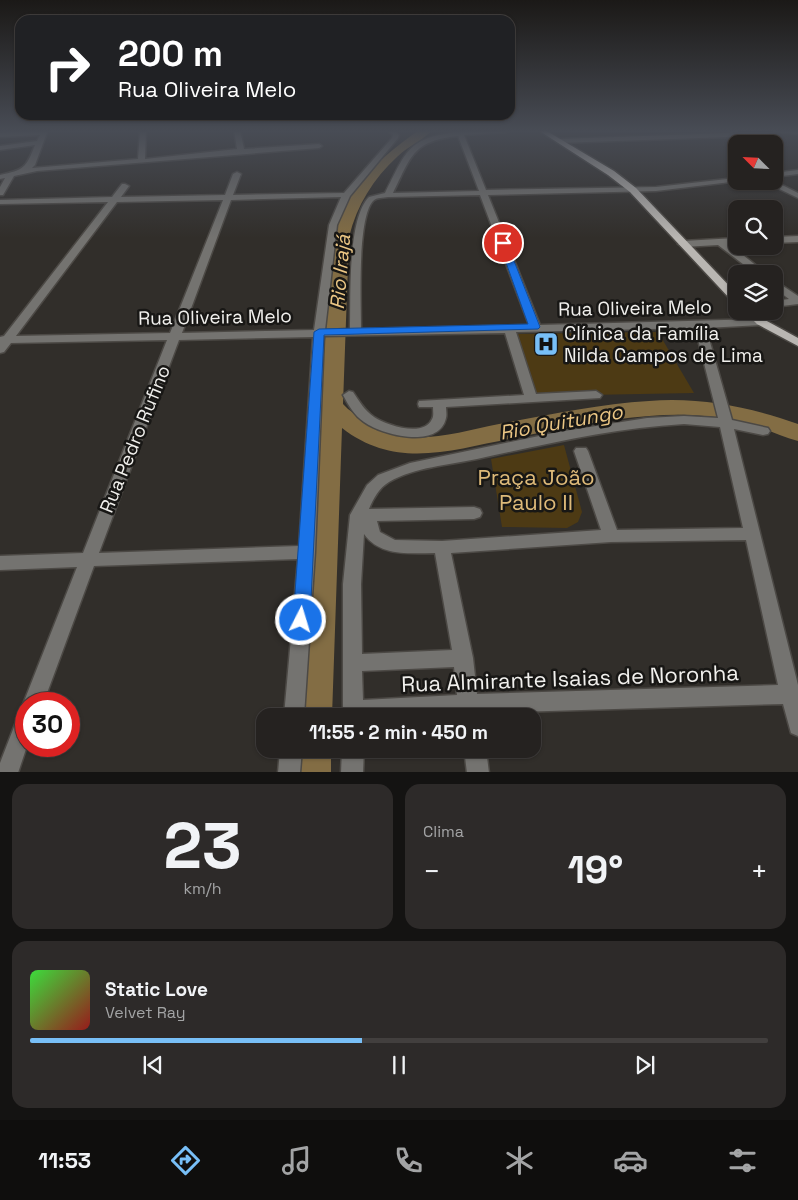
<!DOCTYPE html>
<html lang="pt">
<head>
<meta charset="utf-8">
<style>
	:root { --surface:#252220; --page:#2d2a29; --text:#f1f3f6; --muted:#a3a4a5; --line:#423f3e; --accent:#78bff7 }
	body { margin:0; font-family:"Space Grotesk",sans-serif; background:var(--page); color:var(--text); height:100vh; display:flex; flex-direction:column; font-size:19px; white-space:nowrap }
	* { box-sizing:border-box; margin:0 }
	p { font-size:16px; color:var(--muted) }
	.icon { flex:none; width:28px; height:28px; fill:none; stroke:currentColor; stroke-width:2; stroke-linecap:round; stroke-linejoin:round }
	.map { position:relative; height:772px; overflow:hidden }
	.drawer { display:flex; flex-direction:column; gap:12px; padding:12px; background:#141312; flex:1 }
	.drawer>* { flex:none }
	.guide { position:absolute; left:15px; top:15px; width:500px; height:105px; border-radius:15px; box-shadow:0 1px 4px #0004,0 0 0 1px var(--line); background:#202124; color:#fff; overflow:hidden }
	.needle { width:32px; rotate:294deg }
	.tools { position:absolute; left:728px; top:135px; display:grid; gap:10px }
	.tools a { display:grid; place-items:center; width:55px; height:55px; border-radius:10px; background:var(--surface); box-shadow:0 1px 4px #0004,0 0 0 1px var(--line); font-size:25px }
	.speed { position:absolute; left:15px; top:692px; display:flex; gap:10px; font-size:25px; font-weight:700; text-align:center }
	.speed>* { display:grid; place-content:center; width:65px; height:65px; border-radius:50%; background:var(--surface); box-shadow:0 1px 4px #0004,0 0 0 1px var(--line); line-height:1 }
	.speed .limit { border:8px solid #d22; background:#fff; color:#111 }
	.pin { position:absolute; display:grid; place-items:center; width:42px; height:42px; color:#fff; margin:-21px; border:2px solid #fff; border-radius:50%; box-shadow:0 1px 5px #0007 }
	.me { position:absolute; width:55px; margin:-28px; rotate:5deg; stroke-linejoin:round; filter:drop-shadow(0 0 4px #0008) }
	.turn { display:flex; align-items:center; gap:18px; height:105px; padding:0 20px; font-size:22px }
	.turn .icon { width:65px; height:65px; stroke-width:2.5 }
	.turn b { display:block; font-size:35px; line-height:42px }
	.big { font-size:38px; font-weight:700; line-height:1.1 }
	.drawer .card { flex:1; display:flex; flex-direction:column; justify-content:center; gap:8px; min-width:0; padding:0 18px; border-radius:15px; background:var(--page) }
	.drawer .dial { align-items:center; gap:0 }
	.dial b { font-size:65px; line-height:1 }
	.song { display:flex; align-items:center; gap:15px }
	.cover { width:60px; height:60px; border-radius:8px; background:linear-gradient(135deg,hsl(120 70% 55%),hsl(0 70% 35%)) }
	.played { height:5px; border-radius:2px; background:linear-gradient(90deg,var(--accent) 45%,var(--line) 45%) }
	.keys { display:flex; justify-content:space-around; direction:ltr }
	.heat { display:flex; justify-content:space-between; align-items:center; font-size:28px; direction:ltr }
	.drawer .tiles { flex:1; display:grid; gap:12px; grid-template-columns:1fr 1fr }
	.card:last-child { grid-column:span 2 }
	.trip { position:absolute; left:256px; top:708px; width:285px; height:50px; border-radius:15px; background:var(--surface); box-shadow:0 1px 4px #0004,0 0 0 1px var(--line); font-weight:700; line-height:50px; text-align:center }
	.tab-bar { display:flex; height:80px; justify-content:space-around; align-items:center; background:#0f0e0d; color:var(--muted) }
	.tab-bar .icon { width:35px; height:35px }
	.tab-bar .selected { color:var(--accent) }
	.tab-bar b { font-size:22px; color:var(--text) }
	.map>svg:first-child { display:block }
	.green { fill:#4d3a14 }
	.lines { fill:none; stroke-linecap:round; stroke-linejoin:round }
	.river { fill:#836d44; fill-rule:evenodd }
	.minor-casing { stroke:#4c4945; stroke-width:3 }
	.major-casing { stroke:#4c4945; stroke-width:3 }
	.minor { fill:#747370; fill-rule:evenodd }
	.major { fill:#b9b6b2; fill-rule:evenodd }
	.route { fill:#1a73e8; stroke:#114b97 }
	.labels { text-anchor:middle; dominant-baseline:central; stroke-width:5; stroke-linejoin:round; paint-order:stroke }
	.street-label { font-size:19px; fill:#f1f0ed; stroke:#181715 }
	.poi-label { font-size:19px; fill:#f1f0ed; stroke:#181715; text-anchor:start }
	.water-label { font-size:20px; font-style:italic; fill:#ebc684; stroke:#181715 }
	.near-park-label { font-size:22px; fill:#deba79; stroke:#181715 }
	.near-street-label { font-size:22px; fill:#f1f0ed; stroke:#181715 }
</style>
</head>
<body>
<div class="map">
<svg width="798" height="773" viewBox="0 0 798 773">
	<rect width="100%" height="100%" fill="#312e2a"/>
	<!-- green -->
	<g class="green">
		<path d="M658,332L694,393L534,396L516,334Z"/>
		<path d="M564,445L582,512L578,522L567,528L502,527L491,459Z"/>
	</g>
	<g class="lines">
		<!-- river -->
		<g class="river">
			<path d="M419,130H432C423,141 408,146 398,156C373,179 357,205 349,237L343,404L348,409C361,419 377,432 394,435C429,442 465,431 499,424C548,415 599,404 649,401C701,397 750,407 798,424V441C783,437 769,430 755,426C722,415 684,413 649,416C604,419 559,429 514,438C454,449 397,471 342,428L332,716H296L333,237C347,188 378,159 419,130Z"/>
			<path d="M293,749H331V773H291Z"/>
		</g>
		<defs>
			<g id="minor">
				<path d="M42,130H48L35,165L32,168L138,159L140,130H146L145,159L237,149L234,130H240L244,149L319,144L322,146L319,148L37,171L14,176L3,195H0V187L5,178L0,179V175C24,170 26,168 35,145L0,150V146L37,141L40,135L0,137V133Z"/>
				<path d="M387,130H394L399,135L398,138L350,196L337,225L325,330L350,329C351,298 347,219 369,197L385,193C406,152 407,138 457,132L456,130H510L507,132L464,135L486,190L656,187L736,178V181H739L656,191L488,195L540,325L761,319L766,322L761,325L706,328L732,420L768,428L770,431L768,434L763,435L734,429L798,685V736L791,733L783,704L480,713V716H460V714L343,716V584L350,515L367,485L378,475L410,463L558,432L647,418L684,416L718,418L695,328L516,332L536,394L596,391L602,395L600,398L446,407C446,410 447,415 446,418C439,450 382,435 364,422C354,415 349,406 343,395L349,391L353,392C360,402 364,410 374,417C386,425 424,438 432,419C434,416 433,411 433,407H419L418,404L419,401L524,395L505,333L324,336L315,552L304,716H284L298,559L94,566L43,704H26L27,746L18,773H0V763L19,714L26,711L23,704L77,567L0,570V556L83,553L167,340L11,343L4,352L0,353V337L4,336L108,202L0,204V200L112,197L122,184H125L129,186L121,197L225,195L233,174L237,172L241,174L233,195L344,193L392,138L393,135ZM458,136L479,191L393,193C412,155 413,141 458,136ZM480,195L529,325L361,329C361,303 357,219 373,201C377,197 383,198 388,197ZM341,197L329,225L314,330L182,333L231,200ZM223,200L170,333L16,336L117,202ZM313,337L299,546L99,553L179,340ZM684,424L720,427L743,528L617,530L588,451L586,448H576L574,451L601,530L442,541L395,540L380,532L377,521L474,519L480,517L482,513L480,509L474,507L369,509C373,499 379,488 389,482C415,467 449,465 477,459C546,444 614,428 684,424ZM364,534C380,557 410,553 435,553L452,650L362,654L361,584ZM746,540L778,685L477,694L473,658L451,553L611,542ZM454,667L457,695L363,700L362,671Z"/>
				<path d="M769,130H798V134L779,132L755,136L559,143L556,141L559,139L755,132Z"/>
				<path d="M798,170V174L774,177V173Z"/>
				<path d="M763,181H774L798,193V198Z"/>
				<path d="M798,236V242L774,243V237Z"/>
				<path d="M736,238V244H729L767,274H756L718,245L683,247L678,244L683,241Z"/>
				<path d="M774,280L798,296V304L774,307V301L789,299L774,288Z"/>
				<path d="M280,749H302L300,773H278Z"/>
				<path d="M342,749H364L363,773H341Z"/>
				<path d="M464,749H486L489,773H467Z"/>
			</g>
			<g id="major">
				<path d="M538,130H545L614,171L636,188L736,293V302L732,301L630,192L608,175Z"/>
				<path d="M744,311H756L765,320L798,338V346L757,324Z"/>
			</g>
		</defs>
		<!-- minor casing -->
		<use href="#minor" class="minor-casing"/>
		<!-- major casing -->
		<use href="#major" class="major-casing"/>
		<!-- minor -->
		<use href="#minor" class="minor"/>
		<!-- major -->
		<use href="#major" class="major"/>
	</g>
	<!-- sky -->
	<linearGradient id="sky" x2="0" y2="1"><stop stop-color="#1b1917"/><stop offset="0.55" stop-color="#484c55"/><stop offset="1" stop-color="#484c55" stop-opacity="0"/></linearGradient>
	<rect width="798" height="238" fill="url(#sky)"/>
	<!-- route -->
	<path class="route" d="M500,242L507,243L540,327L538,329L324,335L310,620L307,626L301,628L295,626L293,620L314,332L319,329L528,324L499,243Z"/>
	<!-- icons -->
	<defs>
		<symbol id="hospital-square" viewBox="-11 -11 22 22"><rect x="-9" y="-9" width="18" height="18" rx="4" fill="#78bff7" stroke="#181715"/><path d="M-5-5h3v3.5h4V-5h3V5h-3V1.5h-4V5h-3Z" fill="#111"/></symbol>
	</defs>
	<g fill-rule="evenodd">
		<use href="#hospital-square" x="532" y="330" width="28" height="28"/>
	</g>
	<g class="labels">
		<!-- street labels -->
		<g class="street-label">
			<text transform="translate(635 308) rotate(-1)">Rua Oliveira Melo</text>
			<text transform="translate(215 317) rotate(-1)">Rua Oliveira Melo</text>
			<text transform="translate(135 439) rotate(-68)">Rua Pedro Rufino</text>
		</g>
		<!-- poi labels -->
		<g class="poi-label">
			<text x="564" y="333">Clínica da Família<tspan x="564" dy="22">Nilda Campos de Lima</tspan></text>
		</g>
		<!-- water labels -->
		<g class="water-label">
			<text transform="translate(340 272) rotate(-85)">Rio Irajá</text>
			<text transform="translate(561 422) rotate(-10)">Rio Quitungo</text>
		</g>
		<!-- near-park labels -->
		<g class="near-park-label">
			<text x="536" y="477">Praça João<tspan x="536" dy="25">Paulo II</tspan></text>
		</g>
		<!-- near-street labels -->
		<g class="near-street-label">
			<text transform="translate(570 678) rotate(-2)">Rua Almirante Isaias de Noronha</text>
		</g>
	</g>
</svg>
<div class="tools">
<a><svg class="needle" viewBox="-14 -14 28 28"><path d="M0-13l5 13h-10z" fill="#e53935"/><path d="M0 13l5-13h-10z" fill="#a3a4a5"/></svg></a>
<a><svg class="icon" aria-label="search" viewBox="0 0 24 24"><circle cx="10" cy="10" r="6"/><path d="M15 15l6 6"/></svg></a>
<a><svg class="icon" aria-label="layers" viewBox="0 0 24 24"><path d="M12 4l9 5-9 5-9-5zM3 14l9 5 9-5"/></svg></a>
</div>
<div class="speed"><div class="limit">30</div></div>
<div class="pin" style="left:503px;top:243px;background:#d93025"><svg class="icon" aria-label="arrive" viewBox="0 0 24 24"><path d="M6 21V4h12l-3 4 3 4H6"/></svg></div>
<svg class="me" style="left:301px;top:620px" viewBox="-20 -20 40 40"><circle r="17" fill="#1a73e8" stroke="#fff" stroke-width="3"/><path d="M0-11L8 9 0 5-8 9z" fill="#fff"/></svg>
<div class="trip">11:55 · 2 min · 450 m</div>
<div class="guide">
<div class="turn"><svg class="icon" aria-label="right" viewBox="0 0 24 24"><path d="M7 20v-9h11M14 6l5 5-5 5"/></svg><div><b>200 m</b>Rua Oliveira Melo</div></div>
</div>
</div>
<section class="drawer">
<div class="tiles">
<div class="card dial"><b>23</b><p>km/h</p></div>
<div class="card"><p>Clima</p>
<div class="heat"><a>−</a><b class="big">19°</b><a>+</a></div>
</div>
<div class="card">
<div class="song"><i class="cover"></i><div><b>Static Love</b><p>Velvet Ray</p></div></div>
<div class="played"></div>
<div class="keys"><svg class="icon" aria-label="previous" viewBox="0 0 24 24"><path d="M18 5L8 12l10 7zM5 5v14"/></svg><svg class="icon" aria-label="pause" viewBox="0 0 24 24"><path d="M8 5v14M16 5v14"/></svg><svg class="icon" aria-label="next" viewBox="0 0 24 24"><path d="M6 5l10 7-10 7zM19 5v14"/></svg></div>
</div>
</div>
</section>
<nav class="tab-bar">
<b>11:53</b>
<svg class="icon selected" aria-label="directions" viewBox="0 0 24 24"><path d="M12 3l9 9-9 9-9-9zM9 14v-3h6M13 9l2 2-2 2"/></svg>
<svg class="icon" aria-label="music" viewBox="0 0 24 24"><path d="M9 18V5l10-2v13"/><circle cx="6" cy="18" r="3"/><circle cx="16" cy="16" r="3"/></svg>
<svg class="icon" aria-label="phone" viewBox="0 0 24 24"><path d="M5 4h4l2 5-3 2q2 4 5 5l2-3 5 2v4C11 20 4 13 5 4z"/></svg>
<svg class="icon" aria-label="climate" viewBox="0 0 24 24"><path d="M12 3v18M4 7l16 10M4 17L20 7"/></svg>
<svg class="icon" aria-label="car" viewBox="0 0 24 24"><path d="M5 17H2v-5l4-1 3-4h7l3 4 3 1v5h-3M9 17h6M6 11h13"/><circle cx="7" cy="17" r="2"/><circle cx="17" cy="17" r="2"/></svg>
<svg class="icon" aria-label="filters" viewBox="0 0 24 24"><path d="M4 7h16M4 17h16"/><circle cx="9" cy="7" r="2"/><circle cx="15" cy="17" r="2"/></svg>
</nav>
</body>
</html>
